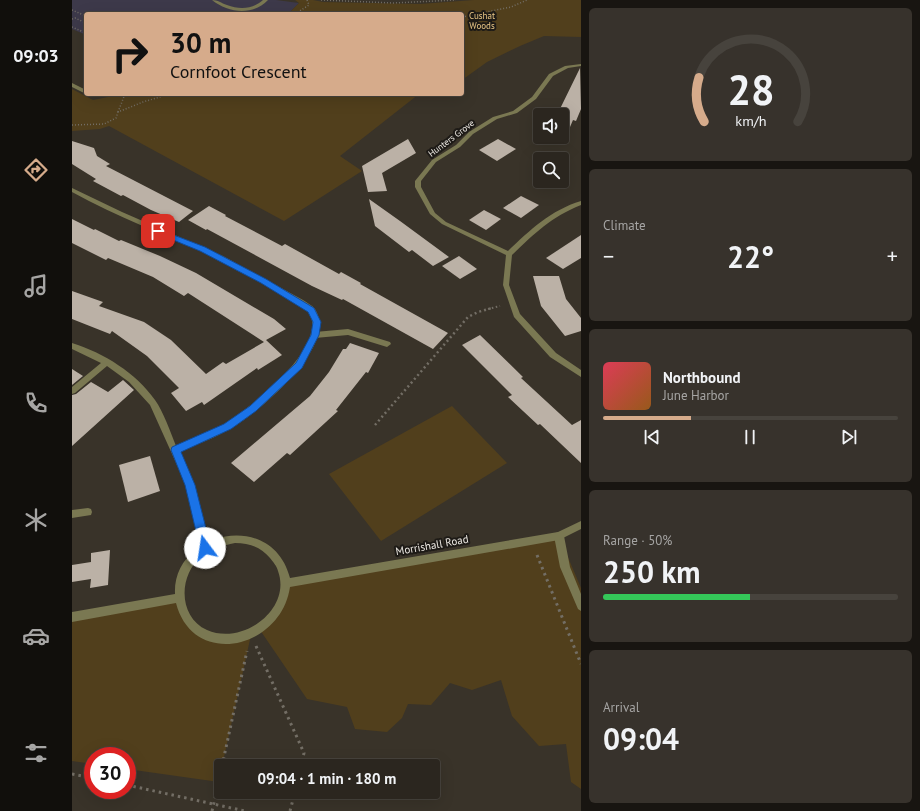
<!DOCTYPE html>
<html lang="en">
<head>
<meta charset="utf-8">
<style>
	:root { --surface:#2b261f; --page:#37322c; --text:#f1f3f6; --muted:#a6a5a4; --line:#47433d; --accent:#d6ab8b }
	body { margin:0; font-family:"PT Sans",sans-serif; background:var(--page); color:var(--text); height:100vh; display:flex; flex-direction:column; font-size:15px; white-space:nowrap }
	* { box-sizing:border-box; margin:0 }
	p { font-size:13px; color:var(--muted) }
	.icon { flex:none; width:22px; height:22px; fill:none; stroke:currentColor; stroke-width:2; stroke-linecap:round; stroke-linejoin:round }
	.map { position:relative; flex:1; overflow:hidden }
	.panel { display:flex; flex-direction:column; gap:8px; padding:8px; background:#181511; width:339px }
	.panel>* { flex:none }
	.top-card { position:absolute; left:12px; top:12px; width:380px; height:84px; border-radius:4px; box-shadow:0 4px 16px #0002,0 0 0 1px var(--line); background:#d6ab8b; color:#111; overflow:hidden }
	.tools { position:absolute; left:461px; top:108px; display:grid; gap:8px }
	.tools a { display:grid; place-items:center; width:36px; height:36px; border-radius:4px; background:var(--surface); box-shadow:0 4px 16px #0002,0 0 0 1px var(--line); font-size:20px }
	.speed { position:absolute; left:12px; top:747px; display:flex; gap:8px; font-size:20px; font-weight:700; text-align:center }
	.speed>* { display:grid; place-content:center; width:52px; height:52px; border-radius:50%; background:var(--surface); box-shadow:0 4px 16px #0002,0 0 0 1px var(--line); line-height:1 }
	.speed .limit { border:6px solid #d22; background:#fff; color:#111 }
	.pin { position:absolute; display:grid; place-items:center; width:34px; height:34px; color:#fff; margin:-17px; border-radius:8px; box-shadow:0 2px 6px #0006 }
	.me { position:absolute; width:44px; margin:-22px; rotate:346deg; stroke-linejoin:round; filter:drop-shadow(0 0 3px #0008) }
	.turn { display:flex; align-items:center; gap:14px; height:84px; padding:0 20px; font-size:18px }
	.turn .icon { width:52px; height:52px; stroke-width:2.5 }
	.turn b { display:block; font-size:28px; line-height:34px }
	.big { font-size:30px; font-weight:800; line-height:1.1 }
	.panel .widget { flex:1; display:flex; flex-direction:column; justify-content:center; gap:6px; min-width:0; padding:0 14px; border-radius:6px; background:var(--page) }
	.panel .dial { align-items:center; gap:0 }
	.dial svg { height:104px; overflow:visible; fill:none; stroke:var(--line); stroke-width:7; stroke-linecap:round; text-anchor:middle }
	.dial text { fill:var(--text); stroke:none }
	.song { display:flex; align-items:center; gap:12px }
	.cover { width:48px; height:48px; border-radius:6px; background:linear-gradient(135deg,hsl(350 70% 55%),hsl(30 70% 35%)) }
	.played { height:4px; border-radius:2px; background:linear-gradient(90deg,var(--accent) 30%,var(--line) 30%) }
	.keys { display:flex; justify-content:space-around; direction:ltr }
	.heat { display:flex; justify-content:space-between; align-items:center; font-size:22px; direction:ltr }
	.charge { height:6px; border-radius:3px; background:linear-gradient(90deg,#34c759 50%,var(--line) 0) }
	.trip { position:absolute; left:142px; top:759px; width:226px; height:40px; border-radius:4px; background:var(--surface); box-shadow:0 4px 16px #0002,0 0 0 1px var(--line); font-weight:800; line-height:40px; text-align:center }
	main { display:flex; flex:1; min-height:0 }
	.menu { display:flex; flex-direction:column; width:72px; justify-content:space-around; align-items:center; background:#110f0c; color:var(--muted) }
	.menu .icon { width:28px; height:28px }
	.menu .current { color:var(--accent) }
	.menu b { font-size:18px; color:var(--text) }
	.map>svg:first-child { display:block }
	.education { fill:#3d394a }
	.green { fill:#513f1c }
	.building { fill:#bbb1a6 }
	.lines { fill:none; stroke-linecap:round; stroke-linejoin:round }
	.path-far3 { stroke:#736e65; stroke-width:1.5; stroke-dasharray:1 2; stroke-linecap:butt }
	.path-far2 { stroke:#736e65; stroke-width:2; stroke-dasharray:1.5 2.5; stroke-linecap:butt }
	.path-far1 { stroke:#736e65; stroke-width:2.5; stroke-dasharray:2 3; stroke-linecap:butt }
	.path { stroke:#736e65; stroke-width:3; stroke-dasharray:2.5 4; stroke-linecap:butt }
	.service { fill:#7a7852; fill-rule:evenodd }
	.minor { fill:#7a7852; fill-rule:evenodd }
	.tertiary { fill:#7a7852; fill-rule:evenodd }
	.route { fill:#1a73e8; stroke:#114b97 }
	.labels { text-anchor:middle; dominant-baseline:central; stroke-width:4; stroke-linejoin:round; paint-order:stroke }
	.far-park-label { font-size:9px; fill:#eac786; stroke:#1e1b17 }
	.far-street-label { font-size:9px; fill:#eeeae4; stroke:#1e1b17 }
	.street-label { font-size:11px; fill:#eeeae4; stroke:#1e1b17 }
</style>
</head>
<body>
<main>
<nav class="menu">
<b>09:03</b>
<svg class="icon current" aria-label="directions" viewBox="0 0 24 24"><path d="M12 3l9 9-9 9-9-9zM9 14v-3h6M13 9l2 2-2 2"/></svg>
<svg class="icon" aria-label="music" viewBox="0 0 24 24"><path d="M9 18V5l10-2v13"/><circle cx="6" cy="18" r="3"/><circle cx="16" cy="16" r="3"/></svg>
<svg class="icon" aria-label="phone" viewBox="0 0 24 24"><path d="M5 4h4l2 5-3 2q2 4 5 5l2-3 5 2v4C11 20 4 13 5 4z"/></svg>
<svg class="icon" aria-label="climate" viewBox="0 0 24 24"><path d="M12 3v18M4 7l16 10M4 17L20 7"/></svg>
<svg class="icon" aria-label="car" viewBox="0 0 24 24"><path d="M5 17H2v-5l4-1 3-4h7l3 4 3 1v5h-3M9 17h6M6 11h13"/><circle cx="7" cy="17" r="2"/><circle cx="17" cy="17" r="2"/></svg>
<svg class="icon" aria-label="filters" viewBox="0 0 24 24"><path d="M4 7h16M4 17h16"/><circle cx="9" cy="7" r="2"/><circle cx="15" cy="17" r="2"/></svg>
</nav>
<div class="map">
<svg width="509" height="811" viewBox="0 0 509 811">
	<rect width="100%" height="100%" fill="#393329"/>
	<!-- education -->
	<path class="education" d="M0,0H204L227,3L216,14H14V35L0,29Z"/>
	<!-- green -->
	<g class="green">
		<path d="M223,0H241L251,2L348,4L402,0H509V37L472,36L448,46L415,62L390,80V14H216L227,3Z"/>
		<path d="M0,89L21,100L51,94H347L268,156L290,171L212,221L37,126L28,129L0,131Z"/>
		<path d="M380,406L435,463L309,541L257,474Z"/>
		<path d="M487,536L509,588V789L499,782L494,744L467,746L440,716L429,680L400,690L378,683L359,705L336,704L330,718L315,732L283,729L275,707L235,699L188,630L209,606L213,583Z"/>
		<path d="M107,598L109,607L133,635H179L150,766H149L147,782L55,769V756H21V764L0,761V617Z"/>
	</g>
	<!-- building -->
	<g class="building">
		<path d="M508,68L509,109L504,121L501,120L498,127L490,125V115H485Z"/>
		<path d="M336,139L344,153L310,173L315,191L296,192L290,166Z"/>
		<path d="M426,139L444,149L425,161L407,150Z"/>
		<path d="M0,141L22,148L25,156L38,164L34,166L121,211L107,222L79,210L51,195L49,196L21,181L24,179L0,164Z"/>
		<path d="M449,196L467,205L449,218L431,208Z"/>
		<path d="M297,199L328,221L377,257L361,266L340,250L337,252L303,226Z"/>
		<path d="M137,206L154,215L153,216L210,246L213,244L267,274L269,272L289,283L288,284L376,333L361,349L271,299L270,300L240,286L135,229L134,230L116,220Z"/>
		<path d="M412,210L429,219L414,230L397,220Z"/>
		<path d="M0,219L22,230L23,229L47,241L49,240L88,256L124,273L202,319L214,329L194,340L210,355L186,370L185,368L132,405L130,402L114,411L99,393L107,388L75,356L40,331L38,334L0,319V291L31,302L27,306L72,322L99,340L134,374L151,362L154,364L192,342L116,293L112,296L81,277L36,258L34,260L0,243Z"/>
		<path d="M509,235V258L491,269L474,258Z"/>
		<path d="M387,256L405,269L388,279L370,266Z"/>
		<path d="M461,276H487L494,299L509,318V331L493,336L469,306Z"/>
		<path d="M408,335L451,377L449,378L500,425L509,420V463L468,424L466,425L436,397L440,395L390,345Z"/>
		<path d="M278,343L307,353L296,373L294,372L264,410L266,411L218,455L215,453L182,482L159,463L238,396L257,372L271,349H274Z"/>
		<path d="M0,369L11,376L0,385Z"/>
		<path d="M51,380L62,390L0,446V395L4,394L19,382L36,392Z"/>
		<path d="M78,456L88,491L56,502L47,465Z"/>
		<path d="M38,550L36,585L18,588L19,579L0,582V565L19,562V553Z"/>
	</g>
	<g class="lines">
		<!-- path-far3 -->
		<g class="path-far3">
			<path d="M249,0L321,3L384,0"/>
			<path d="M0,10L14,16"/>
			<path d="M223,14L237,5L235,0"/>
			<path d="M390,17L439,7L455,0"/>
			<path d="M0,19L3,18L14,23"/>
			<path d="M0,27L14,33"/>
			<path d="M46,112L53,94"/>
			<path d="M0,125L32,124L44,118L46,112L71,102L98,94"/>
		</g>
		<!-- path-far2 -->
		<path class="path-far2" d="M416,309L428,306"/>
		<!-- path-far1 -->
		<path class="path-far1" d="M303,425L396,317L406,312L420,308"/>
		<!-- path -->
		<g class="path">
			<path d="M465,555L509,664"/>
			<path d="M184,646L232,753L229,766"/>
			<path d="M150,766L175,651"/>
			<path d="M0,774L21,778"/>
			<path d="M55,785L173,811"/>
			<path d="M140,811L149,773"/>
			<path d="M218,811L223,792"/>
		</g>
		<!-- service -->
		<g class="service">
			<path d="M140,0C146,0 149,3 155,5C168,10 181,9 191,0H196C181,16 156,13 140,0Z"/>
			<path d="M276,329L318,342L319,344L315,347L276,335L243,338L239,335L243,332Z"/>
		</g>
		<!-- minor -->
		<g class="minor">
			<path d="M509,64V66L496,68L481,76L464,99L445,113L425,119L401,134L388,147L364,162L349,181V187L363,213L374,222L436,251C458,230 479,210 509,201V205C479,217 463,233 440,255L437,285L448,314L484,353L509,370V377L478,357L442,317L431,285L434,255L370,224L358,214L343,187V181L360,160L384,145L397,132L421,117L441,111L460,97L477,74L493,66Z"/>
			<path d="M0,83L14,90V94L0,87Z"/>
			<path d="M0,188L50,212L151,256L231,300C235,303 240,305 243,309C267,346 187,411 160,428C143,438 125,444 107,452L122,485L138,548L136,551L133,552L130,551L128,548L114,485L78,405L57,382L35,366L3,393L0,394V387L29,363L0,349V343C32,353 64,373 83,400C91,411 99,433 104,446C121,438 138,433 154,423C179,407 257,347 237,312C232,304 214,297 206,293C186,281 167,269 146,259C97,236 47,218 0,192Z"/>
			<path d="M16,508L19,509L20,512L19,515L0,518V510Z"/>
			<path d="M487,532L490,533L492,536L498,567L509,594V611L506,609L488,567L482,536L484,533Z"/>
		</g>
		<!-- tertiary -->
		<path class="tertiary" d="M509,521V529L487,540L218,587C209,649 121,669 104,603L0,622V612L103,594C100,532 200,508 218,578L486,532ZM163,543C177,543 189,547 198,558C201,562 205,566 206,571C220,609 171,646 135,630C106,617 106,575 130,556C140,548 150,546 163,543Z"/>
	</g>
	<!-- route -->
	<path class="route" d="M86,229L133,247L194,279L242,308L249,322L247,335L230,368L184,411L159,429L109,452L123,485L139,548L137,551L133,553L130,551L128,548L113,485L99,450L100,447L152,424L178,406L224,363L239,335L241,322L236,312L189,283L128,251L84,233L83,231Z"/>
	<g class="labels">
		<!-- far-park labels -->
		<g class="far-park-label">
			<text x="410" y="15">Cushat<tspan x="410" dy="10">Woods</tspan></text>
		</g>
		<!-- far-street labels -->
		<g class="far-street-label">
			<text transform="translate(379 138) rotate(-37)">Hunters Grove</text>
		</g>
		<!-- street labels -->
		<g class="street-label">
			<text transform="translate(360 545) rotate(-10)">Morrishall Road</text>
		</g>
	</g>
</svg>
<div class="tools">
<a><svg class="icon" aria-label="sound" viewBox="0 0 24 24"><path d="M4 9h4l5-4v14l-5-4H4zM17 9q2 3 0 6"/></svg></a>
<a><svg class="icon" aria-label="search" viewBox="0 0 24 24"><circle cx="10" cy="10" r="6"/><path d="M15 15l6 6"/></svg></a>
</div>
<div class="speed"><div class="limit">30</div></div>
<div class="pin" style="left:86px;top:231px;background:#d93025"><svg class="icon" aria-label="arrive" viewBox="0 0 24 24"><path d="M6 21V4h12l-3 4 3 4H6"/></svg></div>
<svg class="me" style="left:133px;top:548px" viewBox="-20 -20 40 40"><circle r="19" fill="#fff"/><path d="M0-13L10 11 0 6-10 11z" fill="#1a73e8"/></svg>
<div class="trip">09:04 · 1 min · 180 m</div>
<div class="top-card">
<div class="turn"><svg class="icon" aria-label="right" viewBox="0 0 24 24"><path d="M7 20v-9h11M14 6l5 5-5 5"/></svg><div><b>30 m</b>Cornfoot Crescent</div></div>
</div>
</div>
<section class="panel">
<div class="widget dial"><svg viewBox="0 0 100 80">
<path d="M14 69A42 42 0 1 1 86 69"/>
<path d="M14 69A42 42 0 0 1 10 35" stroke="#d6ab8b"/>
<text x="50" y="56" font-size="32" font-weight="700">28</text>
<text x="50" y="72" font-size="11">km/h</text>
</svg></div>
<div class="widget"><p>Climate</p>
<div class="heat"><a>−</a><b class="big">22°</b><a>+</a></div>
</div>
<div class="widget">
<div class="song"><i class="cover"></i><div><b>Northbound</b><p>June Harbor</p></div></div>
<div class="played"></div>
<div class="keys"><svg class="icon" aria-label="previous" viewBox="0 0 24 24"><path d="M18 5L8 12l10 7zM5 5v14"/></svg><svg class="icon" aria-label="pause" viewBox="0 0 24 24"><path d="M8 5v14M16 5v14"/></svg><svg class="icon" aria-label="next" viewBox="0 0 24 24"><path d="M6 5l10 7-10 7zM19 5v14"/></svg></div>
</div>
<div class="widget"><p>Range · 50%</p><b class="big">250 km</b><div class="charge"></div></div>
<div class="widget"><p>Arrival</p><b class="big">09:04</b></div>
</section>
</main>
</body>
</html>
